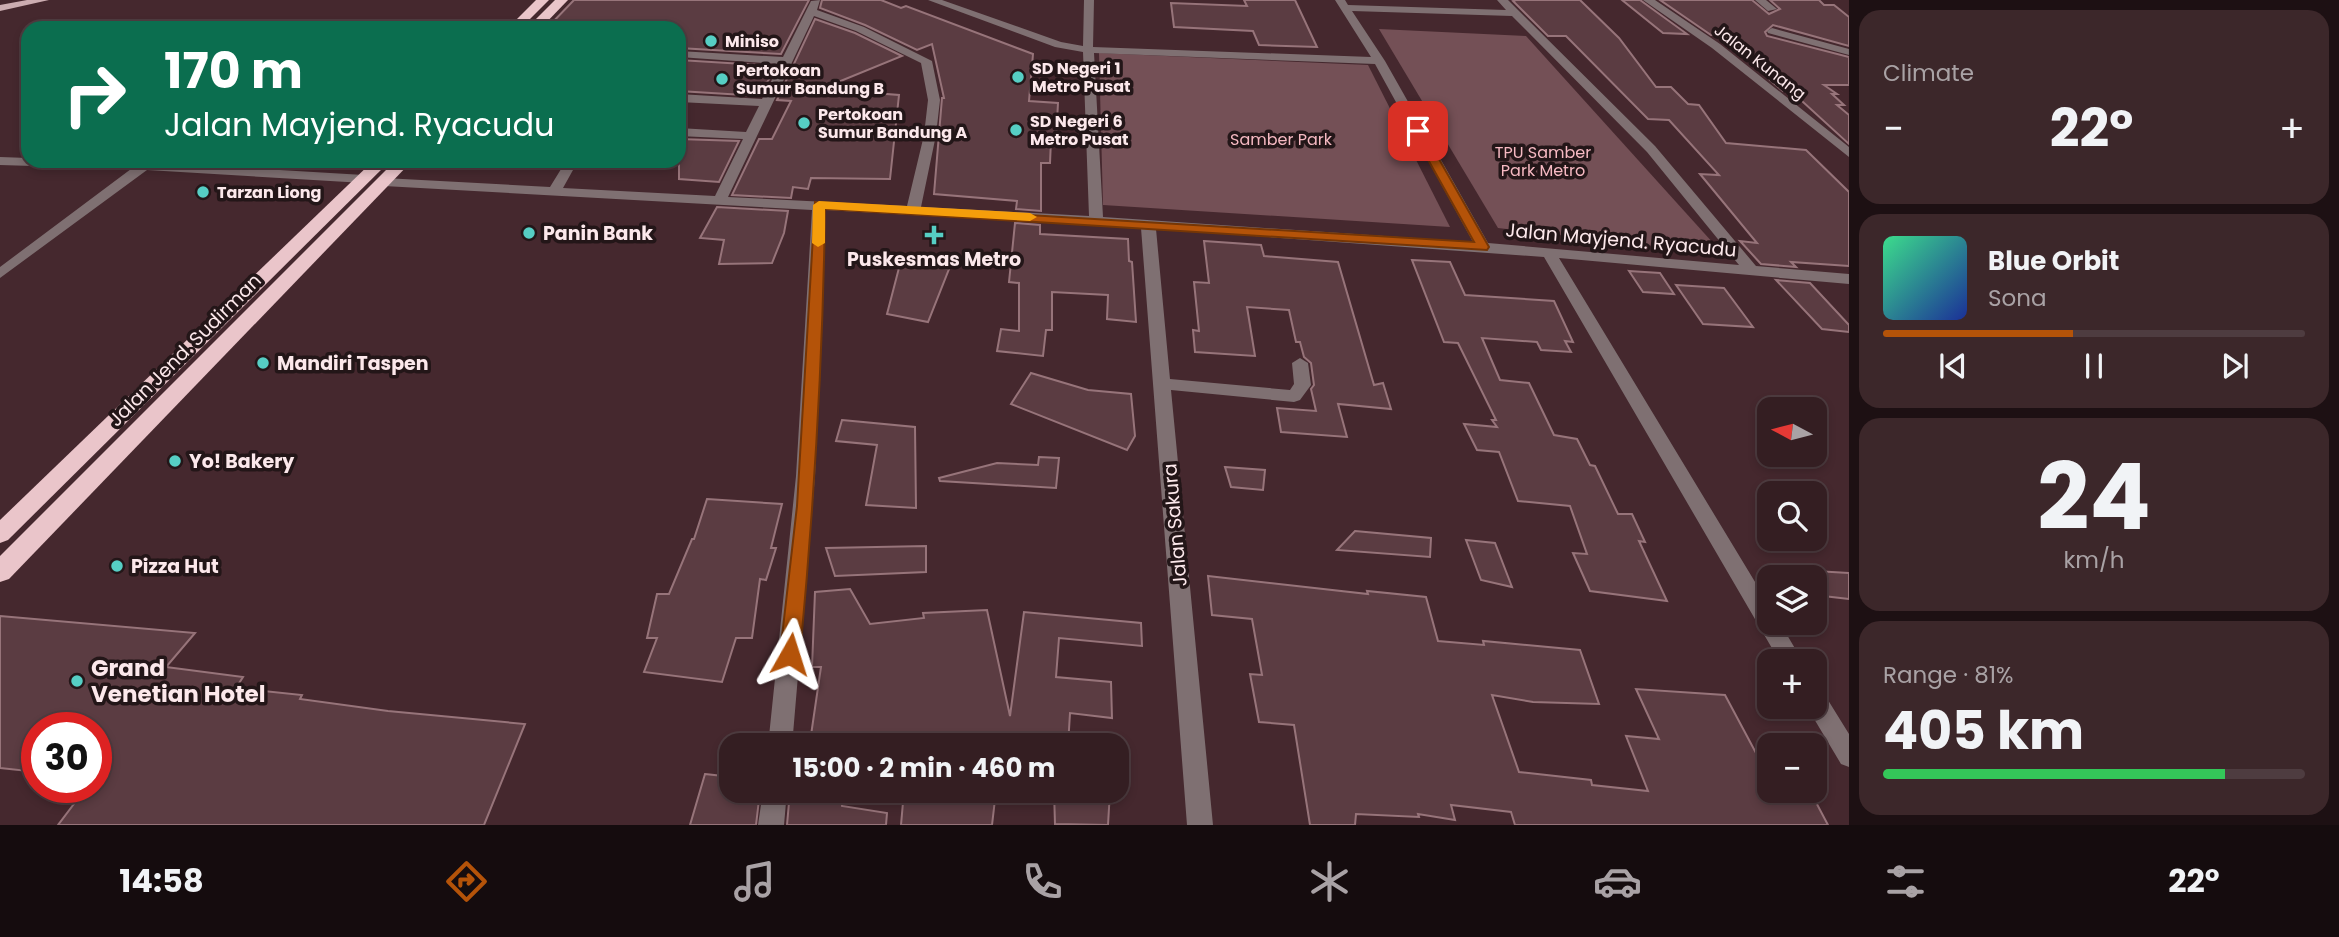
<!DOCTYPE html>
<html lang="en">
<head>
<meta charset="utf-8">
<style>
	:root { --surface:#341e22; --page:#3c272a; --text:#f1f3f6; --muted:#a9a2a5; --line:#4e3c40; --accent:#b45309 }
	body { margin:0; font-family:Poppins,sans-serif; background:var(--page); color:var(--text); height:100vh; display:flex; flex-direction:column; font-size:26px; white-space:nowrap }
	* { box-sizing:border-box; margin:0 }
	p { font-size:23px; color:var(--muted) }
	.icon { flex:none; width:38px; height:38px; fill:none; stroke:currentColor; stroke-width:2; stroke-linecap:round; stroke-linejoin:round }
	.map { position:relative; flex:1; overflow:hidden }
	.details { display:flex; flex-direction:column; gap:10px; padding:10px; background:#1d1013; width:490px }
	.details>* { flex:none }
	.top-card { position:absolute; left:21px; top:21px; width:665px; height:147px; border-radius:21px; box-shadow:0 4px 10px #0003,0 0 0 2px var(--line); background:#0b6e4f; color:#fff; overflow:hidden }
	.needle { width:46px; rotate:277deg }
	.fabs { position:absolute; left:1757px; top:397px; display:grid; gap:14px }
	.fabs a { display:grid; place-items:center; width:70px; height:70px; border-radius:14px; background:var(--surface); box-shadow:0 4px 10px #0003,0 0 0 2px var(--line); font-size:35px }
	.speed { position:absolute; left:21px; top:712px; display:flex; gap:14px; font-size:35px; font-weight:700; text-align:center }
	.speed>* { display:grid; place-content:center; width:91px; height:91px; border-radius:50%; background:var(--surface); box-shadow:0 4px 10px #0003,0 0 0 2px var(--line); line-height:1 }
	.speed .limit { border:10px solid #d22; background:#fff; color:#111 }
	.pin { position:absolute; display:grid; place-items:center; width:60px; height:60px; color:#fff; margin:-30px; border-radius:14px; box-shadow:0 4px 10px #0006 }
	.me { position:absolute; width:77px; margin:-38px; rotate:6deg; stroke-linejoin:round; filter:drop-shadow(0 0 5px #0008) }
	.turn { display:flex; align-items:center; gap:24px; height:147px; padding:0 28px; font-size:32px }
	.turn .icon { width:91px; height:91px; stroke-width:2.5 }
	.turn b { display:block; font-size:49px; line-height:60px }
	.big { font-size:52px; font-weight:700; line-height:1.1 }
	.details .widget { flex:1; display:flex; flex-direction:column; justify-content:center; gap:10px; min-width:0; padding:0 24px; border-radius:21px; background:var(--page) }
	.details .dial { align-items:center; gap:0 }
	.dial b { font-size:91px; line-height:1 }
	.song { display:flex; align-items:center; gap:21px }
	.cover { width:84px; height:84px; border-radius:10px; background:linear-gradient(135deg,hsl(150 70% 55%),hsl(230 70% 35%)) }
	.played { height:7px; border-radius:4px; background:linear-gradient(90deg,var(--accent) 45%,var(--line) 45%) }
	.keys { display:flex; justify-content:space-around; direction:ltr }
	.heat { display:flex; justify-content:space-between; align-items:center; font-size:38px; direction:ltr }
	.charge { height:10px; border-radius:5px; background:linear-gradient(90deg,#34c759 81%,var(--line) 0) }
	.trip { position:absolute; left:719px; top:733px; width:410px; height:70px; border-radius:21px; background:var(--surface); box-shadow:0 4px 10px #0003,0 0 0 2px var(--line); font-weight:700; line-height:70px; text-align:center }
	.tab-bar { display:flex; height:112px; justify-content:space-around; align-items:center; background:#150c0e; color:var(--muted) }
	.tab-bar .icon { width:49px; height:49px }
	.tab-bar .on { color:var(--accent) }
	.tab-bar b { font-size:32px; color:var(--text) }
	main { display:flex; flex:1; min-height:0 }
	.map>svg:first-child { display:block }
	.green { fill:#745056 }
	.building { fill:#5b3c42; stroke:#97747a; stroke-width:2 }
	.lines { fill:none; stroke-linecap:round; stroke-linejoin:round }
	.minor { fill:#7f7072; fill-rule:evenodd }
	.major { fill:#ccadb1; fill-rule:evenodd }
	.highway { fill:#eac5ca; fill-rule:evenodd }
	.route { fill:#b45309; stroke:#753606; stroke-width:2 }
	.slow { fill:#f59e0b }
	.poi-dot { fill:#56cec4; stroke:#231618; stroke-width:2.5 }
	.labels { text-anchor:middle; dominant-baseline:central; stroke-width:7; stroke-linejoin:round; paint-order:stroke }
	.far-poi-label { font-size:16px; font-weight:bold; fill:#fce8eb; stroke:#231618; text-anchor:start }
	.far-street-label { font-size:16px; fill:#fce8eb; stroke:#231618 }
	.far-park-label { font-size:16px; fill:#f6b9c2; stroke:#231618 }
	.poi-label { font-size:19px; font-weight:bold; fill:#fce8eb; stroke:#231618; text-anchor:start }
	.street-label { font-size:19px; fill:#fce8eb; stroke:#231618 }
	.near-poi-label { font-size:23px; font-weight:bold; fill:#fce8eb; stroke:#231618; text-anchor:start }
</style>
</head>
<body>
<main>
<div class="map">
<svg width="1849" height="825" viewBox="0 0 1849 825">
	<rect width="100%" height="100%" fill="#45282e"/>
	<!-- green -->
	<g class="green">
		<path d="M1379,29L1526,36L1723,254L1498,228Z"/>
		<path d="M1099,53L1368,65L1450,227L1103,205Z"/>
	</g>
	<!-- building -->
	<g class="building">
		<path d="M574,0H809L781,54L679,48V28H547Z"/>
		<path d="M822,0H881L901,8L906,6L1033,54L1029,101L1058,103L1056,140H1051L1050,163H1041V211L1016,209L1017,201L934,194L942,98H944L932,44L917,50L865,25L820,8Z"/>
		<path d="M1244,0H1295L1317,47L1259,45L1253,31L1174,27L1171,3L1247,6Z"/>
		<path d="M1516,0H1580L1619,38L1656,87H1671L1688,104L1699,105L1726,143L1806,150L1849,192V266L1791,262L1796,267L1761,264L1740,241L1757,243L1700,174L1719,175L1669,120L1648,119L1566,36H1548L1513,1Z"/>
		<path d="M1622,0H1640L1687,34L1663,33Z"/>
		<path d="M1660,0H1752L1769,14L1780,9L1770,0H1819L1824,5H1834L1849,17V46L1773,25L1765,32L1767,36L1849,57V85H1824L1837,94H1832L1844,105H1837L1849,115V144L1791,91H1783L1771,81L1728,39L1721,35H1711Z"/>
		<path d="M815,19L855,33L902,56L821,89L899,95L890,179L811,178L808,189L793,187L791,198L732,195L759,139H772L791,101L777,100Z"/>
		<path d="M679,60L776,66L760,96L679,91Z"/>
		<path d="M679,139L739,141L719,182L679,179Z"/>
		<path d="M717,207L788,211L784,233L772,263L719,264L724,240L700,238Z"/>
		<path d="M1015,223L1040,225V234L1128,239L1129,261L1132,262L1136,322L1107,319L1108,295L1052,292V330H1046L1043,356L997,351L1001,329L1019,331V283L1009,282Z"/>
		<path d="M1204,241L1261,245L1264,256L1338,262L1374,385L1383,383L1391,409L1338,404L1347,437L1281,432L1277,408L1316,411L1311,389L1314,385L1311,363L1304,357L1300,342H1296L1289,310L1247,307L1255,356L1195,352L1193,330L1199,331L1194,282L1209,283Z"/>
		<path d="M1412,260L1450,262L1465,295L1554,301L1573,342L1565,341L1571,352L1541,350L1537,342L1482,338L1500,380L1529,383L1554,435L1577,439L1590,465L1595,466L1618,514H1632L1645,542L1639,541L1667,601L1590,591L1573,553L1587,554L1570,506L1518,501L1499,452L1477,450L1464,424L1497,427L1492,420H1496L1458,343L1444,342Z"/>
		<path d="M900,264L949,269L928,322L887,314Z"/>
		<path d="M1629,271L1660,273L1674,294L1643,292Z"/>
		<path d="M1776,280L1810,283L1849,325V332L1822,329Z"/>
		<path d="M1676,285L1724,288L1753,327L1703,324Z"/>
		<path d="M1031,373L1088,390L1131,394L1135,436L1127,450L1011,404Z"/>
		<path d="M842,420L915,427L916,508L866,505L877,445L836,441Z"/>
		<path d="M1039,457L1059,458L1056,488L940,481L939,478L997,463L1038,465Z"/>
		<path d="M1225,467L1265,470L1263,490L1231,487Z"/>
		<path d="M707,499L782,504L771,548H776L766,580L760,579L752,638H736L722,682L644,672L657,638H647L657,594H669L692,539H694Z"/>
		<path d="M1355,531L1431,538L1430,557L1337,550Z"/>
		<path d="M1466,540L1495,543L1512,587L1481,580Z"/>
		<path d="M926,546V572L835,576L826,548Z"/>
		<path d="M1815,571L1849,573V599L1815,595Z"/>
		<path d="M1208,576L1368,594L1367,591L1426,597L1438,641L1484,645L1483,641L1580,650L1599,704L1533,702L1492,695L1519,772L1591,780L1592,785L1648,791L1626,736L1659,739L1636,689L1725,695L1756,753L1769,754V791H1810L1828,825H1515L1511,812L1451,805L1455,820L1418,814L1419,817L1356,814L1355,825H1310L1294,725L1259,722L1250,674L1262,675L1252,619L1212,615Z"/>
		<path d="M850,589L870,624L924,618L923,613L987,610L1010,716L1024,612L1141,623L1142,646L1059,638L1056,677L1111,682L1112,718L1070,713L1068,746H958V735L886,740V744L810,742L821,667H812L815,592Z"/>
		<path d="M0,616L195,633L166,667L243,677L236,688L302,695L300,699L388,711L525,724L484,825H58L86,788H96V728H37V772L0,768Z"/>
		<path d="M705,774L732,777V791H760L756,825H690Z"/>
		<path d="M790,791H843L842,806L887,813L886,825H787Z"/>
		<path d="M904,791H996L992,825H901Z"/>
		<path d="M1054,791H1110L1108,825L1055,824Z"/>
	</g>
	<g class="lines">
		<!-- minor -->
		<g class="minor">
			<path d="M820,0L817,10L864,27L932,61L940,100L936,135L921,207L1089,216L1083,52L1055,47L928,0H942L1061,42L1083,46L1084,0H1094L1093,47L1371,57L1335,0H1345L1348,5L1506,10L1497,0H1508L1655,146L1756,266L1849,274V284L1559,258L1769,605V623H1780L1803,662H1780L1544,257L1156,229L1170,379L1290,390L1294,384L1292,363L1300,358L1308,363L1311,385L1300,400L1294,402L1171,390L1213,825H1187L1141,228L826,210L815,476L792,746H768L796,476L812,210L384,186L377,182L384,178L550,187L566,161H578L563,188L715,196L743,139L679,136V128L746,132L759,106L679,102V94L762,99L780,64L679,57V51L783,57L811,1ZM1352,11L1512,16L1647,152L1739,265L1488,243L1385,61ZM814,16L856,31L921,63L928,100L924,135L907,206L728,197ZM1094,53L1375,64L1473,242L1103,217Z"/>
			<path d="M1643,0H1655L1720,44L1849,147V157L1712,48Z"/>
			<path d="M1755,0H1766L1777,9L1768,11Z"/>
			<path d="M1772,28L1849,49V55L1768,33L1767,31Z"/>
			<path d="M0,157L28,158V161L144,162L364,175L371,179L364,183L147,170L0,278V267L131,169L0,165Z"/>
			<path d="M1815,689L1823,692L1849,734V767L1841,764L1807,707H1815Z"/>
			<path d="M763,791H787L784,825H758Z"/>
		</g>
		<!-- major -->
		<path class="major" d="M27,0H49L0,11V5Z"/>
		<!-- highway -->
		<g class="highway">
			<path d="M536,0H549L521,28H508Z"/>
			<path d="M555,0H568L541,28H531L532,23Z"/>
			<path d="M373,161H390L8,540L0,543V520Z"/>
			<path d="M395,161H412L9,579L0,582V556Z"/>
		</g>
	</g>
	<!-- route -->
	<path class="route" d="M1418,127L1423,131L1489,247L1487,250L825,209C823,358 814,506 800,654L797,661L790,663L783,661L780,654L797,506L815,202L1474,242L1412,131Z"/>
	<!-- slow -->
	<path class="slow" d="M819,201L1030,213L1037,217L1030,221L825,209V243L818,247L812,243L813,205Z"/>
	<!-- markers -->
	<g class="poi-dot">
		<circle cx="711" cy="41" r="7"/>
		<circle cx="1018" cy="77" r="7"/>
		<circle cx="722" cy="79" r="7"/>
		<circle cx="804" cy="123" r="7"/>
		<circle cx="1016" cy="130" r="7"/>
		<circle cx="203" cy="192" r="7"/>
		<circle cx="529" cy="233" r="7"/>
		<path d="M930.5 224.5h7v7h7v7h-7v7h-7v-7h-7v-7h7z"/>
		<circle cx="263" cy="363" r="7"/>
		<circle cx="175" cy="461" r="7"/>
		<circle cx="117" cy="566" r="7"/>
		<circle cx="77" cy="681" r="7"/>
	</g>
	<g class="labels">
		<!-- far-poi labels -->
		<g class="far-poi-label">
			<text x="725" y="41">Miniso</text>
			<text x="1032" y="68">SD Negeri 1<tspan x="1032" dy="18">Metro Pusat</tspan></text>
			<text x="736" y="70">Pertokoan<tspan x="736" dy="18">Sumur Bandung B</tspan></text>
			<text x="818" y="114">Pertokoan<tspan x="818" dy="18">Sumur Bandung A</tspan></text>
			<text x="1030" y="121">SD Negeri 6<tspan x="1030" dy="18">Metro Pusat</tspan></text>
			<text x="217" y="192">Tarzan Liong</text>
		</g>
		<!-- far-street labels -->
		<g class="far-street-label">
			<text transform="translate(1760 62) rotate(38)">Jalan Kunang</text>
		</g>
		<!-- far-park labels -->
		<g class="far-park-label">
			<text x="1281" y="139">Samber Park</text>
			<text x="1543" y="152">TPU Samber<tspan x="1543" dy="18">Park Metro</tspan></text>
		</g>
		<!-- poi labels -->
		<g class="poi-label">
			<text x="543" y="233">Panin Bank</text>
			<text x="934" y="259" text-anchor="middle">Puskesmas Metro</text>
			<text x="277" y="363">Mandiri Taspen</text>
			<text x="189" y="461">Yo! Bakery</text>
			<text x="131" y="566">Pizza Hut</text>
		</g>
		<!-- street labels -->
		<g class="street-label">
			<text transform="translate(1621 240) rotate(5)">Jalan Mayjend. Ryacudu</text>
			<text transform="translate(185 350) rotate(-45)">Jalan Jend. Sudirman</text>
			<text transform="translate(1175 525) rotate(-95)">Jalan Sakura</text>
		</g>
		<!-- near-poi labels -->
		<g class="near-poi-label">
			<text x="91" y="668">Grand<tspan x="91" dy="26">Venetian Hotel</tspan></text>
		</g>
	</g>
</svg>
<div class="fabs">
<a><svg class="needle" viewBox="-14 -14 28 28"><path d="M0-13l5 13h-10z" fill="#e53935"/><path d="M0 13l5-13h-10z" fill="#a9a2a5"/></svg></a>
<a><svg class="icon" aria-label="search" viewBox="0 0 24 24"><circle cx="10" cy="10" r="6"/><path d="M15 15l6 6"/></svg></a>
<a><svg class="icon" aria-label="layers" viewBox="0 0 24 24"><path d="M12 4l9 5-9 5-9-5zM3 14l9 5 9-5"/></svg></a>
<a>+</a>
<a>−</a>
</div>
<div class="speed"><div class="limit">30</div></div>
<div class="pin" style="left:1418px;top:131px;background:#d93025"><svg class="icon" aria-label="arrive" viewBox="0 0 24 24"><path d="M6 21V4h12l-3 4 3 4H6"/></svg></div>
<svg class="me" style="left:790px;top:654px" viewBox="-20 -20 40 40"><path d="M0-17L14 15 0 8-14 15z" fill="#b45309" stroke="#fff" stroke-width="4"/></svg>
<div class="trip">15:00 · 2 min · 460 m</div>
<div class="top-card">
<div class="turn"><svg class="icon" aria-label="right" viewBox="0 0 24 24"><path d="M7 20v-9h11M14 6l5 5-5 5"/></svg><div><b>170 m</b>Jalan Mayjend. Ryacudu</div></div>
</div>
</div>
<section class="details">
<div class="widget"><p>Climate</p>
<div class="heat"><a>−</a><b class="big">22°</b><a>+</a></div>
</div>
<div class="widget">
<div class="song"><i class="cover"></i><div><b>Blue Orbit</b><p>Sona</p></div></div>
<div class="played"></div>
<div class="keys"><svg class="icon" aria-label="previous" viewBox="0 0 24 24"><path d="M18 5L8 12l10 7zM5 5v14"/></svg><svg class="icon" aria-label="pause" viewBox="0 0 24 24"><path d="M8 5v14M16 5v14"/></svg><svg class="icon" aria-label="next" viewBox="0 0 24 24"><path d="M6 5l10 7-10 7zM19 5v14"/></svg></div>
</div>
<div class="widget dial"><b>24</b><p>km/h</p></div>
<div class="widget"><p>Range · 81%</p><b class="big">405 km</b><div class="charge"></div></div>
</section>
</main>
<nav class="tab-bar">
<b>14:58</b>
<svg class="icon on" aria-label="directions" viewBox="0 0 24 24"><path d="M12 3l9 9-9 9-9-9zM9 14v-3h6M13 9l2 2-2 2"/></svg>
<svg class="icon" aria-label="music" viewBox="0 0 24 24"><path d="M9 18V5l10-2v13"/><circle cx="6" cy="18" r="3"/><circle cx="16" cy="16" r="3"/></svg>
<svg class="icon" aria-label="phone" viewBox="0 0 24 24"><path d="M5 4h4l2 5-3 2q2 4 5 5l2-3 5 2v4C11 20 4 13 5 4z"/></svg>
<svg class="icon" aria-label="climate" viewBox="0 0 24 24"><path d="M12 3v18M4 7l16 10M4 17L20 7"/></svg>
<svg class="icon" aria-label="car" viewBox="0 0 24 24"><path d="M5 17H2v-5l4-1 3-4h7l3 4 3 1v5h-3M9 17h6M6 11h13"/><circle cx="7" cy="17" r="2"/><circle cx="17" cy="17" r="2"/></svg>
<svg class="icon" aria-label="filters" viewBox="0 0 24 24"><path d="M4 7h16M4 17h16"/><circle cx="9" cy="7" r="2"/><circle cx="15" cy="17" r="2"/></svg>
<b>22°</b>
</nav>
</body>
</html>
